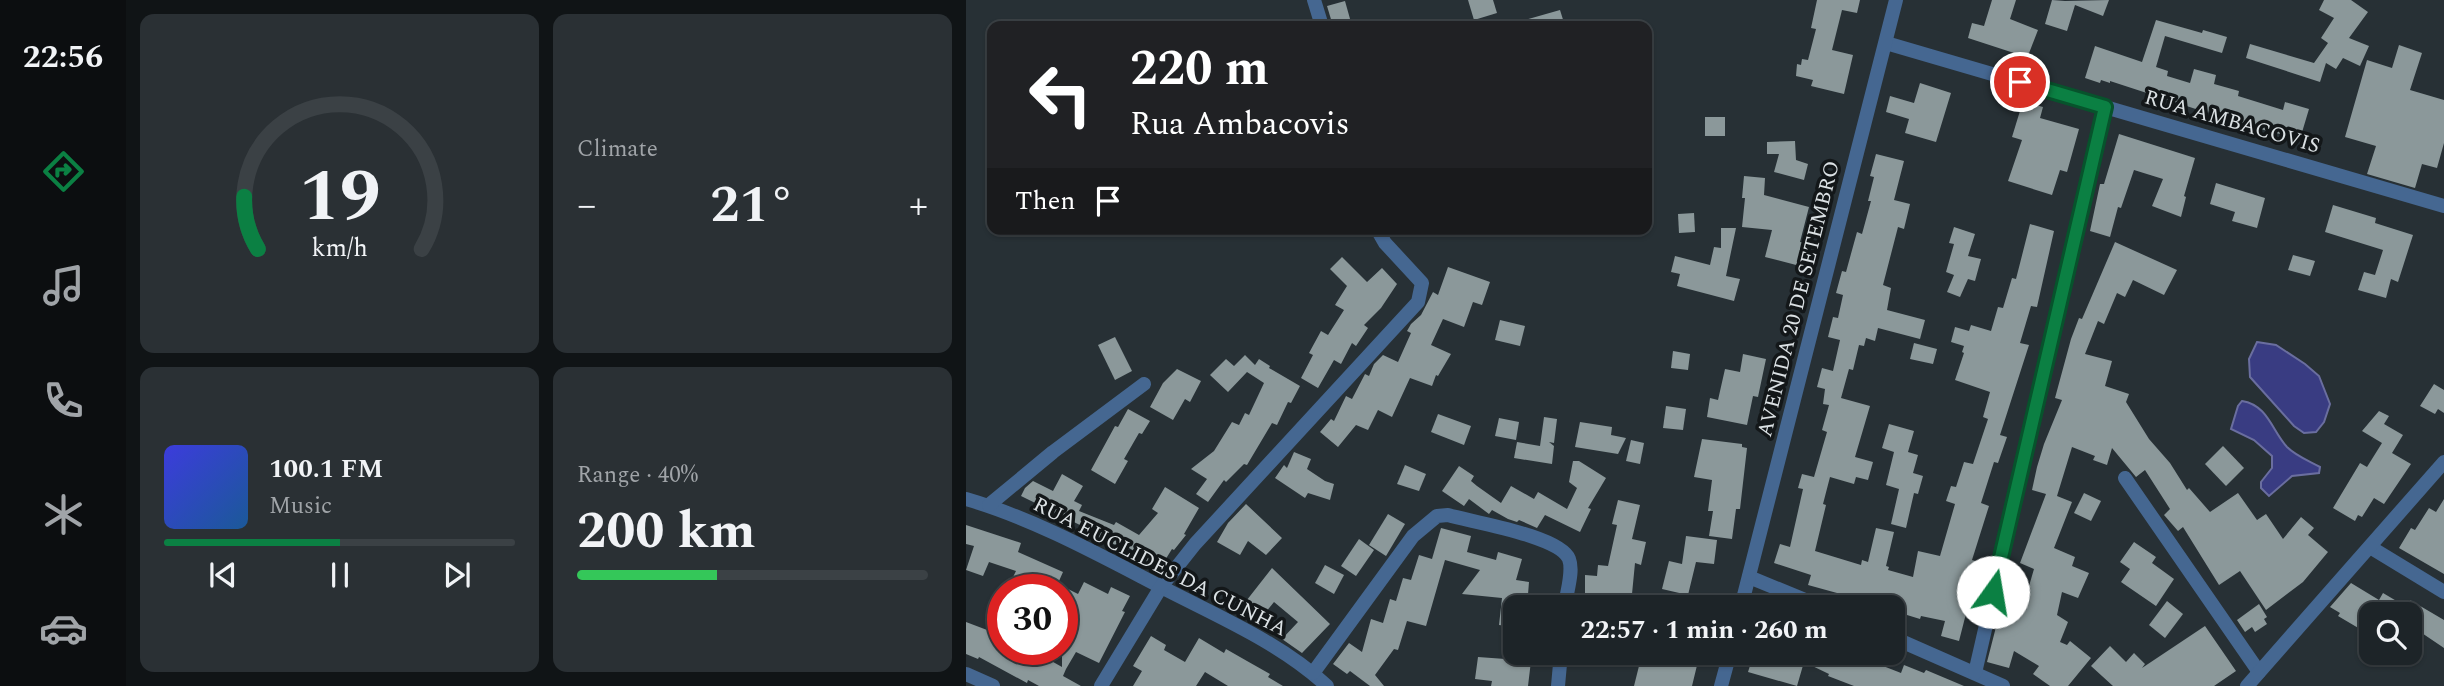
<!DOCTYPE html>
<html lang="en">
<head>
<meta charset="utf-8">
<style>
	:root { --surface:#1d2428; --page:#2a3034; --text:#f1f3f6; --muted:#a0a4a8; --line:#3b4145; --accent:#0b8043 }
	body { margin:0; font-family:Spectral,serif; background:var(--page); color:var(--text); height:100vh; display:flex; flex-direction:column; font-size:26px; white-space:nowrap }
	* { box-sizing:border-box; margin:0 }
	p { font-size:23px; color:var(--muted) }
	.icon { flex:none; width:38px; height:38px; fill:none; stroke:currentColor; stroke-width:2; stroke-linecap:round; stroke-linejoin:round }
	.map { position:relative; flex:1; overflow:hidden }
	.details { display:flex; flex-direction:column; gap:14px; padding:14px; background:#101416; width:840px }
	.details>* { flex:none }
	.hud { position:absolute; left:21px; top:21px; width:665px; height:214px; border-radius:14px; box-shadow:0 2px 5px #0004,0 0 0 2px var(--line); background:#202124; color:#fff; overflow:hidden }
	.controls { position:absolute; left:1393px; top:602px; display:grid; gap:14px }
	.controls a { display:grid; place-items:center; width:63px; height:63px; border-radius:14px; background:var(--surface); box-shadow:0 2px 5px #0004,0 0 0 2px var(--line); font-size:35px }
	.speed { position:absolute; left:21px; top:574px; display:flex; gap:14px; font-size:35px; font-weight:700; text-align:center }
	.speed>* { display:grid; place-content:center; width:91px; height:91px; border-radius:50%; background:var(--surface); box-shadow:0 2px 5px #0004,0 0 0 2px var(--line); line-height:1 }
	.speed .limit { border:10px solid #d22; background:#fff; color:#111 }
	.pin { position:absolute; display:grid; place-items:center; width:60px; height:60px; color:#fff; margin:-30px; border:4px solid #fff; border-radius:50%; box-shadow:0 2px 7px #0007 }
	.me { position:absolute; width:77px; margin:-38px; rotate:13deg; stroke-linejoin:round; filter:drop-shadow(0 0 5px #0008) }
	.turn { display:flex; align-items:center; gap:24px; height:147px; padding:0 28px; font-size:32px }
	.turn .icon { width:91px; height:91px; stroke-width:2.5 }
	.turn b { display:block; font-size:49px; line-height:60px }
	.then { display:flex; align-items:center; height:66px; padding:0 28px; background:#0003; gap:14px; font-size:26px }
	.big { font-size:52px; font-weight:700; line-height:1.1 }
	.details .card { flex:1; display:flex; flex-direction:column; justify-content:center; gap:10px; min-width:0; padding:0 24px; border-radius:14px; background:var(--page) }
	.details .dial { align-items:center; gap:0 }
	.dial svg { height:182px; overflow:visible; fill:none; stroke:var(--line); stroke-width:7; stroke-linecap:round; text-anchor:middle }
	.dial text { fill:var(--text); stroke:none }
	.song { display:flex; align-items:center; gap:21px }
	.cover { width:84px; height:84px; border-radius:10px; background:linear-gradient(135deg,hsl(240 70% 55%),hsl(210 70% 35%)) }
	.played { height:7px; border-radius:4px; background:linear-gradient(90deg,var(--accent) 50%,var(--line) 50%) }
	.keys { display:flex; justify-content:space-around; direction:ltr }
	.heat { display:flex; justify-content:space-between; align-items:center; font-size:38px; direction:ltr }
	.charge { height:10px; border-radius:5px; background:linear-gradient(90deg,#34c759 40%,var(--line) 0) }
	.details .tiles { flex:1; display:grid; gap:14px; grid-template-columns:repeat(2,1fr) }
	.trip { position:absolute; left:537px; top:595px; width:402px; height:70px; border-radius:14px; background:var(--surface); box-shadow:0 2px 5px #0004,0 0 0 2px var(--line); font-weight:700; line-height:70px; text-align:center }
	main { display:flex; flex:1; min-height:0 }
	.tabs { display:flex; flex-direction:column; width:126px; justify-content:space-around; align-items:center; background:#0c0e10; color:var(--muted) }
	.tabs .icon { width:49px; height:49px }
	.tabs .active { color:var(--accent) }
	.tabs b { font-size:32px; color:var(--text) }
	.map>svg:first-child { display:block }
	.water { fill:#393c82; stroke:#6a6e9f; stroke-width:2 }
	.building { fill:#8b989a }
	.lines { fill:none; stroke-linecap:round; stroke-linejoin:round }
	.minor { stroke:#456791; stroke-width:14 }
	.route-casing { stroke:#07532c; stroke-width:18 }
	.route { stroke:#0b8043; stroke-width:12 }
	.labels { text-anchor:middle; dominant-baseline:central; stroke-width:7; stroke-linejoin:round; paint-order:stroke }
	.street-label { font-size:21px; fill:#dbe1e4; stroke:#131719 }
</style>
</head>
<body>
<main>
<nav class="tabs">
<b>22:56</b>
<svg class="icon active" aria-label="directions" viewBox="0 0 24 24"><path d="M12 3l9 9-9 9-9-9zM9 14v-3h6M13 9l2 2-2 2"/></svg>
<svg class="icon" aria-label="music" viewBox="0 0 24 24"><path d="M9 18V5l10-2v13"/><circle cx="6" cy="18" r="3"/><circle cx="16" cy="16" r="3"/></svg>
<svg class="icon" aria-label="phone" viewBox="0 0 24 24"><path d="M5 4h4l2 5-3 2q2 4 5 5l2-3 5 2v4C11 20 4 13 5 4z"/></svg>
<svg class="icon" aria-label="climate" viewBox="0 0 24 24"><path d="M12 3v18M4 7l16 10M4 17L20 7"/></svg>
<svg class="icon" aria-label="car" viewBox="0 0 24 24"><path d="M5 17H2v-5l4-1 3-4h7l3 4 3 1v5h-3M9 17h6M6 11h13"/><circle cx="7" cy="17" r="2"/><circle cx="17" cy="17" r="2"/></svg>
</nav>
<section class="details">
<div class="tiles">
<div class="card dial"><svg viewBox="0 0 100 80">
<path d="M14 69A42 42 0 1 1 86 69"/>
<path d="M14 69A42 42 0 0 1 8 46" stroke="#0b8043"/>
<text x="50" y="56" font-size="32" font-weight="700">19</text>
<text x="50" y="72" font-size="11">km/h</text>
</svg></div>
<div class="card"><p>Climate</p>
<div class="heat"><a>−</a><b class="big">21°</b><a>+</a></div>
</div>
<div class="card">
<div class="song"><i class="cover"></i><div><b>100.1 FM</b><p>Music</p></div></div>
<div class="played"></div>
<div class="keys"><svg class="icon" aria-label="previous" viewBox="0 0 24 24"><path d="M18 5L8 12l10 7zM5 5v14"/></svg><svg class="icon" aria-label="pause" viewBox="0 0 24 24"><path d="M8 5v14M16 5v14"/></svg><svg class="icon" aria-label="next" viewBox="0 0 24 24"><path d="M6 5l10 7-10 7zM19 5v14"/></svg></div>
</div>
<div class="card"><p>Range · 40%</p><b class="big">200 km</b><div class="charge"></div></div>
</div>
</section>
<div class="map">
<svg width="1478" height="686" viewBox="0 0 1478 686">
	<rect width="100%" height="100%" fill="#273035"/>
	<!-- water -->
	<g class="water">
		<path d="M1291,342L1310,345L1339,364L1353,376L1364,404L1358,422L1350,432L1338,433L1328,426L1284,377L1283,359Z"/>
		<path d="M1276,401C1302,405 1306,431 1321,447C1330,456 1343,461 1354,467L1353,473L1326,476L1303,496L1295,488V482L1306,468V456L1288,440L1265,429L1272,406Z"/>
	</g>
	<!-- building -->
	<g class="building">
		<path d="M502,0H527L531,13L508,20Z"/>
		<path d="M851,0H894L891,13L876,10L866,50L887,55L878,94L845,86L847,80L830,76L831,64L835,65L836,59L842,60L850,29L845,28Z"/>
		<path d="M1026,0H1050L1044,19L1072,30L1060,61L1047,55L1048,53L1002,38L1006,23L1018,26Z"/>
		<path d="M1086,0L1099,1L1143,0L1137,16L1109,5L1101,31L1079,24Z"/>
		<path d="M1358,0H1385L1402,12L1383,38L1403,46L1394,66L1377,58L1370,69L1360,63L1354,82L1280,58L1284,44L1348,63L1362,43L1355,38L1368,18L1353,10Z"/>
		<path d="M379,1L386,26H367L361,6Z"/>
		<path d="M594,10L599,26H549L548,23Z"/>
		<path d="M1190,20L1236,33L1237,30L1261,37L1256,53L1199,36L1190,67L1202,71L1201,76L1224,83L1228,69L1250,75L1248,84L1273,91L1272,96L1317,110L1319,102L1343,109L1334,139L1266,122L1268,116L1243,109L1242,113L1144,81V83L1135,80L1134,83L1119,78L1129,46L1176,62Z"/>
		<path d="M1433,45L1456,53L1444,90L1478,100V143L1471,168L1456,164L1449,188L1401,174L1410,146L1379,137L1401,60L1426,68Z"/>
		<path d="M954,83L985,93L970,142L939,133L943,119L920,112L924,96L948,103Z"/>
		<path d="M1057,101L1077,107L1074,118L1113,129L1101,172L1094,170L1086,195L1042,181L1056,140L1046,137Z"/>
		<rect x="739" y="117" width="20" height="19"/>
		<path d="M1153,134L1229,158L1218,196L1220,197L1215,217L1186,206L1197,179L1168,170L1155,208L1152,207L1144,237L1124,231L1134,184H1138Z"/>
		<path d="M829,141L830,160L842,164L838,180L808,172L813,154H801V142Z"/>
		<path d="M910,154L938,161L928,200L944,204L938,229L932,227L917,285L925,288L921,310L959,320L954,339L912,328L909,341L900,338L898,346L893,345L887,370L883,369L875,398L904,406L889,457L907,462L902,480L890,477L888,484L864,477L857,504L860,505L849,551L895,565L896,560L902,562L910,528L928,532L920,566L923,567L922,570L947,577L952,551L974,556L989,504L980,501L985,486L990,487L998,462L1007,464L1022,419L1017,417L1024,392L989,380L998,353L996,352L998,346L985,342L989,327L1003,331L1005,325L1025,331L1032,307L1037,308L1046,278L1050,279L1064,224L1088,231L1071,307L1065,306L1054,343L1063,345L1034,435L1041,437L1032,463L1028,462L1015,503L1023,506L1006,560L1018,564L1011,585L1008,584L1003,602L993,641L975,636L979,621L955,616L954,619L928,611V607H903L869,599L871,593L842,585L845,575L808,563L814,544L824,547L837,489L832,488L836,474L848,477L861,432L856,430L863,405L857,404L859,389L851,387L856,368L867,371L874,340L862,337L867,317L872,318L877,295L870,293L876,271L880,272L891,232L896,234L905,201H902L908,177L904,176Z"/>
		<path d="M778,176L799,178L798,195L843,207L834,242L840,243L834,266L799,257L806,230L776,227L779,198H776Z"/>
		<path d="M1250,183L1299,198L1291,228L1266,221L1269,212L1244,204Z"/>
		<path d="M1367,205L1410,218L1409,223L1447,235L1432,282L1425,279L1420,298L1392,290L1398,272L1409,275L1417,250L1359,232Z"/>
		<path d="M728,213L729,232L713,233L712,214Z"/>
		<path d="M988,227L1009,234L1002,256L1015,259L1009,281L1002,279L994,297L981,292L988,275L980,272L988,244L983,243Z"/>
		<path d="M755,228H770L760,276L774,279L768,301L711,286L714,274L705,272L709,256L744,265L748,247L755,248Z"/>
		<path d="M1149,242L1211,270L1198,295L1167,280L1159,297L1151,293L1138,324L1132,321L1119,354L1146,361L1139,386L1163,394L1160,402L1183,439L1204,463L1221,490L1223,488L1244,512L1272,493L1291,520L1300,514L1317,539L1335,517L1348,528L1342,535L1362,552L1337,582L1300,610L1274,571L1253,585L1217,527L1212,531L1198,515L1204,509L1179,470L1170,477L1146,448L1141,465L1127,460L1129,456L1106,447L1091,496L1106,502L1088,548L1109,557L1106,566L1123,573L1112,598L1096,592L1091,615L1102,622L1094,642L1101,645L1104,641L1125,658L1102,686H1084L1067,674L1073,666L1048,651L1043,668L1021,662L1030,627L1035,628L1045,599L1058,603L1068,569L1054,563L1080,494L1066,490L1071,467L1078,444L1096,400L1089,398L1105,339L1113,318L1116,319Z"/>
		<path d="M1327,255L1349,261L1344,276L1322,270Z"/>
		<path d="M376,257L401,282L416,268L431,284L415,308L398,325L402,328L390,346L386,343L375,364L368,360L352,388L335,378L347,355L343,353L355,331L362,335L378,310L369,305L381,286L364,269Z"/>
		<path d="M482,267L524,282L516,305L507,302L498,327L477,319L465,345L485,354L472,376L470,375L466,386L444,378L426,417L412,410L402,430L390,425L372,447L354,432L365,419L368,421L380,396L386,399L399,374L403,376L408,364L417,355L432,362L445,333L441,331L445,324L455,315L467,292L472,295Z"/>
		<path d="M534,320L559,326L554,346L529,340Z"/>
		<path d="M149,337L166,371L149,380L132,345Z"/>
		<path d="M948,343L971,349L967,364L944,359Z"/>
		<path d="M707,351L724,354L722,370L705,368Z"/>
		<path d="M777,354L800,359L792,397L787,396L781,425L741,417L744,398L752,400L759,369L774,372Z"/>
		<path d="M279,355L289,365L293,359L304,366L303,368L334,386L325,403L322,402L311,425L306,423L281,465L278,464L260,482L258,480L242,502L230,494L241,479L225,469L248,451L266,422L273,425L279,413L283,415L298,383L281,372L262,392L244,375L260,359L268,366Z"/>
		<path d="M211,369L235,381L224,402L219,399L207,420L184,407L197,383Z"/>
		<path d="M1468,384L1478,390V413L1472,409L1469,414L1454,406Z"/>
		<path d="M700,406L720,409L717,430L697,428Z"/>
		<path d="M162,409L184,421L176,434L173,433L158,459L162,461L149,484L125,470L149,426L152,427Z"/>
		<path d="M1413,411L1423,416L1418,424L1437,435L1426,453L1445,464L1418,504L1408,498L1396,517L1392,515L1389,521L1367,508L1394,463L1401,467L1416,443L1396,431Z"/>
		<path d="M472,414L505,426L498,445L465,432Z"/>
		<path d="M578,417L591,419L588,443L583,442L588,446L586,464L548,458L551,442L574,446Z"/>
		<path d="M533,418L553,422L550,440L529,436Z"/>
		<path d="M614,422L646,427L645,435L660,438L652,454L609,447Z"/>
		<path d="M923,424L948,431L942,452L952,455L947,473L957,476L952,494L948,493L940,528L925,524L933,489L920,485L928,452L916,448Z"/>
		<path d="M736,439L776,444V447L781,448L774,509H770L766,539L743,536L747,511H742L746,480L728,477Z"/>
		<path d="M665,440L678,443L674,464L660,461Z"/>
		<path d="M1257,446L1278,468L1260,486L1239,464Z"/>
		<path d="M328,452L345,459L341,469L359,481L368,484L364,500L342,493L339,498L309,478L318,465L321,468Z"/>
		<path d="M607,461H613L640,478L622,508L625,509L614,532L579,515L571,528L553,520L551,522L542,519L526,510L523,514L503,499L498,506L476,491L493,466L508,476L505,481L511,486L535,503L545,486L568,499L572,492L601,509L611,488L603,482Z"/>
		<path d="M439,465L460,474L453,491L431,484Z"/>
		<path d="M96,474L117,486L108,501L116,505L113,511L148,525L150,522L173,535L192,513L186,509L199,487L233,508L218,534L220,535L208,550L206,549L191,573L173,561L176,556L152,541L150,545L119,532L120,528L55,496L59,488L67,481L87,491Z"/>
		<path d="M1118,493L1135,501L1125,521L1108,513Z"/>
		<path d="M1478,499V574L1433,548L1445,528L1449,530L1463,508L1470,512Z"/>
		<path d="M652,500L674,505L666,539L680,542L675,565L669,563L666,594H659L658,607H619V575L631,576L632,565L642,566L651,525L646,524Z"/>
		<path d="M280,504L316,538L300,555L282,541L274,555L251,542L262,523Z"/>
		<path d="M422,514L439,524L420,556L403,545Z"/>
		<path d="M0,525L55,543L52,552L97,572L89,590H63L45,581L50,571L23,562L17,576L0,570L8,546L0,544Z"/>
		<path d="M475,528L505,536L501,552L530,560L532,552L556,559L550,580L563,582L561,607H550V627L533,625L536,598L496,594L514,570L479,560L460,626L441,621L432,650L428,649L409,675L418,686H404L384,671L381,674L367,664L383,643L396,652L405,619L417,623L424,599L430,601L437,578L445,580L453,555L466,559Z"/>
		<path d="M720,536L751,540L748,564L730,562L722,595L696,589L703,561L716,564Z"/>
		<path d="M393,539L408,550L390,576L375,566Z"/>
		<path d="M1168,542L1190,557L1186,563L1208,579L1190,606L1155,582L1164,569L1154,562Z"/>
		<path d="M359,565L378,575L368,594L349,583Z"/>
		<path d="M306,568L364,624L336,653L316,639L332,622L308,602L295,618L277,605Z"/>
		<path d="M118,582L142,594L145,587L164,596L156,611L159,612L133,663L110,652L100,669L97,676L115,686H73L62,680L61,683L13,657L12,659L0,654V622L29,633L27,637L37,641V652L38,649H64L96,667V586L112,594Z"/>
		<path d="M1385,583L1413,600L1417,593L1444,609V600L1478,620V648L1444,625V614H1403L1394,629L1372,616L1374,613L1364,607Z"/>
		<path d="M1201,601L1217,614L1199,638L1183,625Z"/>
		<path d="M1293,604L1301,617L1298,619L1301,624L1289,632L1286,627L1279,632L1271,620Z"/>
		<path d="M1239,626L1270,671L1248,686H1147L1125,666L1144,646L1160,662L1168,653L1179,664L1176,668Z"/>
		<path d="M185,636L200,645L198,650L219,662L233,638L258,653L260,649L281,661L304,674L302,677L317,686H262L239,672L230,686H167L176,671L167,666Z"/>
		<path d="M705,653H734L726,686H668L676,654L703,661Z"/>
		<path d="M817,653H884L935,673L938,665L958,673L960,670L998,686H888L862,676L863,674L838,662L831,686L782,672L787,656L817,665L820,654Z"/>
		<path d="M512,657L565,661L562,686H525L526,681L509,679Z"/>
	</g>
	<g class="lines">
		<!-- minor -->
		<g class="minor">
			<path d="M348,0L356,26"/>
			<path d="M920,43L1478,206"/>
			<path d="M1159,478L1293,672"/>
			<path d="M0,499C72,520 139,558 205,592C258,619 317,645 361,686"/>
			<path d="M23,505L87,452L178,384"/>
			<path d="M1404,547L1478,592"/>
			<path d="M783,577L856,607"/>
			<path d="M775,607L930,0"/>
			<path d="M928,638L1037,686"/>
			<path d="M347,673L447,536L471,516L482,515C506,522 594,536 603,559C608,572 600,593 599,607"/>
			<path d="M1009,673L1139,107"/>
			<path d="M0,674L27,686"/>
			<path d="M135,686L195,587L229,544L452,302L456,283L419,243L411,229"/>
			<path d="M592,686L595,653"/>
			<path d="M755,686L764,653"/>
			<path d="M1281,686L1478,462"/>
		</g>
	</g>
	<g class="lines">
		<defs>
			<path id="route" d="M1027,592L1139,107L1054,82"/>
		</defs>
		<!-- route casing -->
		<use href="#route" class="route-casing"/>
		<!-- route -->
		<use href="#route" class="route"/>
	</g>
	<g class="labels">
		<!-- street labels -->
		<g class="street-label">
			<text transform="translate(1266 122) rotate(16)">RUA AMBACOVIS</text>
			<text transform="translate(833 299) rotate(-76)">AVENIDA 20 DE SETEMBRO</text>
			<text transform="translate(194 567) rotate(27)">RUA EUCLIDES DA CUNHA</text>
		</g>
	</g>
</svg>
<div class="controls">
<a><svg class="icon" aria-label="search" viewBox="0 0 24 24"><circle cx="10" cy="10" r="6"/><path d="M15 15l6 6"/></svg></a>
</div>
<div class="speed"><div class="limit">30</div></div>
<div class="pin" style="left:1054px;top:82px;background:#d93025"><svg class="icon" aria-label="arrive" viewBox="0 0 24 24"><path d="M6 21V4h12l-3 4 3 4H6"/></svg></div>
<svg class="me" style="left:1027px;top:592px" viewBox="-20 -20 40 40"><circle r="19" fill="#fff"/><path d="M0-13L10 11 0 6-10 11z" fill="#0b8043"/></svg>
<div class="trip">22:57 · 1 min · 260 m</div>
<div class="hud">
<div class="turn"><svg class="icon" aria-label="left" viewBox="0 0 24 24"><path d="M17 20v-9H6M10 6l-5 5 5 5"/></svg><div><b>220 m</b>Rua Ambacovis</div></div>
<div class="then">Then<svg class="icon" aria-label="arrive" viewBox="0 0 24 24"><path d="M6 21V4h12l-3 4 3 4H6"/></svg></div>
</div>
</div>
</main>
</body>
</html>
